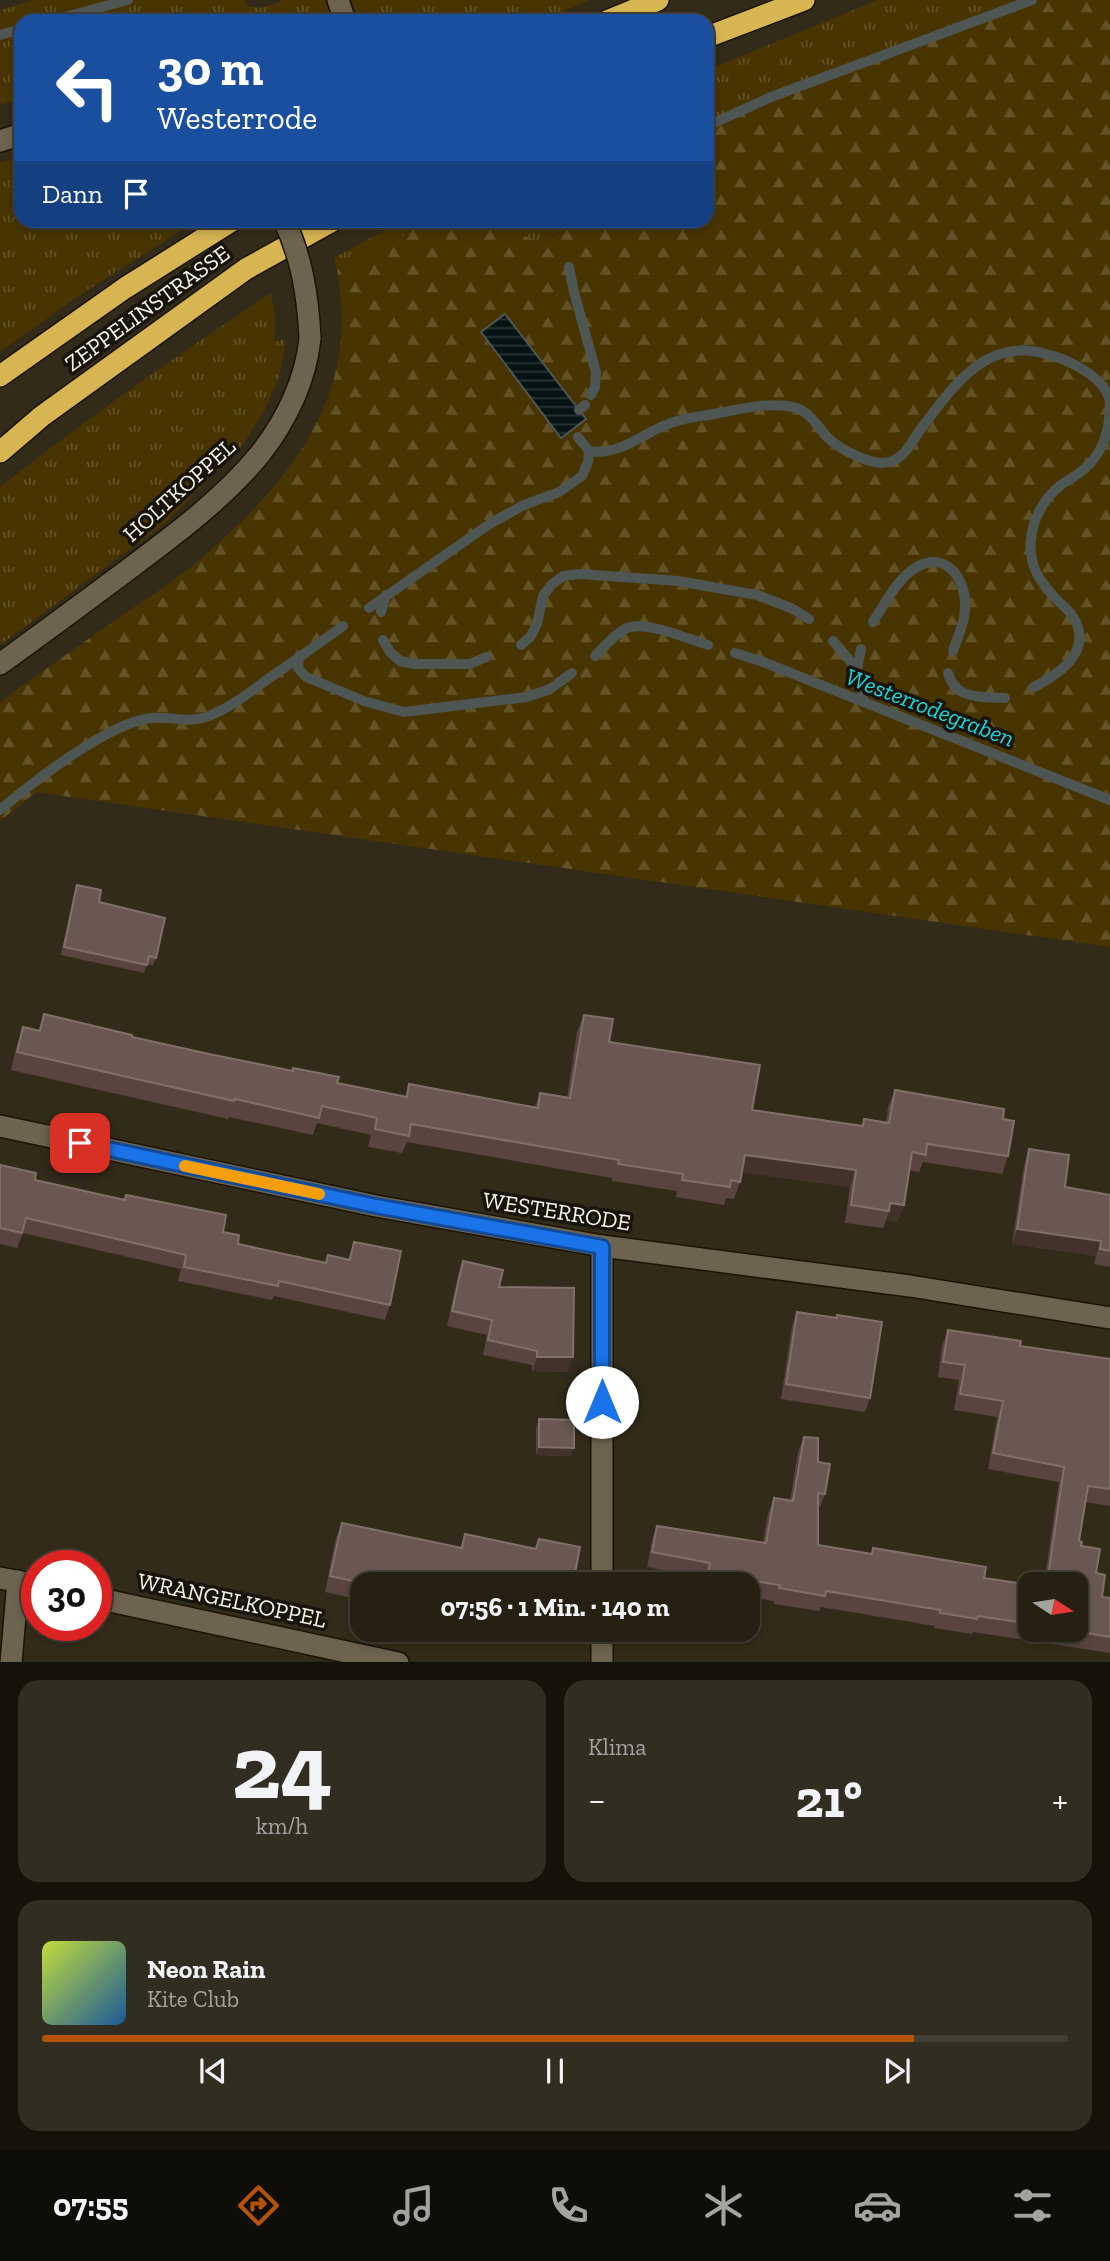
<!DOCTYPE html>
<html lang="de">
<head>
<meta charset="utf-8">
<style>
	:root { --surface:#262013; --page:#322d21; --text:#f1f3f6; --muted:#a4a3a0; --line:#423e33; --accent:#b45309 }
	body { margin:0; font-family:"Zilla Slab",serif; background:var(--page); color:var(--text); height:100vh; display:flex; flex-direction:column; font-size:26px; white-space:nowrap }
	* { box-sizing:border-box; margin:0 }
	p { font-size:23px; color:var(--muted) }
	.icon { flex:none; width:38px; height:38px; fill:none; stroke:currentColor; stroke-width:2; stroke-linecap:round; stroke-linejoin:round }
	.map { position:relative; height:1662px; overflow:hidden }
	.panel { display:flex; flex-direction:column; gap:18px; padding:18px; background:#15120a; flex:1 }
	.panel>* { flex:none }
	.top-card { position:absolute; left:14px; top:14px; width:700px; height:214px; border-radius:21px; box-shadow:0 4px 10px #0003,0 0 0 2px var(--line); background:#1a4fa0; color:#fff; overflow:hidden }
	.needle { width:46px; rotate:102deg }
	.tools { position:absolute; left:1018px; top:1572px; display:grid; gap:14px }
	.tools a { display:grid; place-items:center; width:70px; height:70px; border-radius:14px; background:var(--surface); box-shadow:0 4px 10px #0003,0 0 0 2px var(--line); font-size:35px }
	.speed { position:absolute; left:21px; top:1550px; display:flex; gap:14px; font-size:35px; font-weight:700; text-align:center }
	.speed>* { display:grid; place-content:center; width:91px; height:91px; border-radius:50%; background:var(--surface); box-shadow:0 4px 10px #0003,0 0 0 2px var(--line); line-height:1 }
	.speed .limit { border:10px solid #d22; background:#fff; color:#111 }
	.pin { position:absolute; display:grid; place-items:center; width:60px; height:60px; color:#fff; margin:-30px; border-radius:14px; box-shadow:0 4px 10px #0006 }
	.me { position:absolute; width:77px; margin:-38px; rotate:0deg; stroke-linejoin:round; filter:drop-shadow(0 0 5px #0008) }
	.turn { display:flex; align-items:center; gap:24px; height:147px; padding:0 28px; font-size:32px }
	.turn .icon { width:91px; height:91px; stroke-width:2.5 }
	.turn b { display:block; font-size:49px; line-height:60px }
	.then { display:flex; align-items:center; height:66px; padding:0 28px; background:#0003; gap:14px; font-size:26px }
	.big { font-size:52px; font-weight:700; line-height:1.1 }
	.panel .tile { flex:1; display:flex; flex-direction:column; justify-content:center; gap:10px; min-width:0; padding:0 24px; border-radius:21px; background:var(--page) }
	.panel .dial { align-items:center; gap:0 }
	.dial b { font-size:91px; line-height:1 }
	.song { display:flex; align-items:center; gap:21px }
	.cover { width:84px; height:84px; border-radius:10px; background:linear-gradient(135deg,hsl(70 70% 55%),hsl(210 70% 35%)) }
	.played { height:7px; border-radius:4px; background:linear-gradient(90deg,var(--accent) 85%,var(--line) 85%) }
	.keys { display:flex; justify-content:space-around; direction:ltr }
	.heat { display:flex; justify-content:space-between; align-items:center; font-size:38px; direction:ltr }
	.panel .tiles { flex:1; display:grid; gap:18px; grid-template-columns:1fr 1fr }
	.tile:last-child { grid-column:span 2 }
	.trip { position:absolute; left:350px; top:1572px; width:410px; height:70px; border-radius:21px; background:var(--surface); box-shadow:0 4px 10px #0003,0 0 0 2px var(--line); font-weight:700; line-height:70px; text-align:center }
	.tabs { display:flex; height:112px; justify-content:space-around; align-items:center; background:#0f0d08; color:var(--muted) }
	.tabs .icon { width:49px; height:49px }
	.tabs .selected { color:var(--accent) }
	.tabs b { font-size:32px; color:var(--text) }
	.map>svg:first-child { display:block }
	.grass { fill:url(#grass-tufts) }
	.forest { fill:url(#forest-firs) }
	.water { fill:url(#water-rules); stroke:#4e5654; stroke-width:2 }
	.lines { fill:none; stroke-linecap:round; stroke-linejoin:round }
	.stream { stroke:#4e5654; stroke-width:10 }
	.minor-casing { stroke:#1b1303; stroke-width:24 }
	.highway-casing { stroke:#1b1303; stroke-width:24 }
	.minor { stroke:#6d634f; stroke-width:21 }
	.highway { stroke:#d8b553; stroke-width:21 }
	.minor-bridge-casing { stroke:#1b1303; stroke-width:24; stroke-linecap:butt }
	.minor-bridge { stroke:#6d634f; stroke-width:21 }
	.wall { fill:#594440 }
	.shaded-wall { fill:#433229 }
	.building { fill:#6a5752; stroke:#817069; stroke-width:2 }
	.route-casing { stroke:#114b97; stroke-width:18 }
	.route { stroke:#1a73e8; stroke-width:12 }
	.slow { stroke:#f59e0b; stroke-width:12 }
	.labels { text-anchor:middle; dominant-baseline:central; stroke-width:7; stroke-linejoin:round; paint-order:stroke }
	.street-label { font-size:23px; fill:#f9f4e8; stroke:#18140c }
	.water-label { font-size:24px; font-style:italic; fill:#17d8e0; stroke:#18140c }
</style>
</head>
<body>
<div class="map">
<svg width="1110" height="1663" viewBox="0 0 1110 1663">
	<defs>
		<pattern id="grass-tufts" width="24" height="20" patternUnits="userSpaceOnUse" patternTransform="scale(1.75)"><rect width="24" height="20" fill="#473400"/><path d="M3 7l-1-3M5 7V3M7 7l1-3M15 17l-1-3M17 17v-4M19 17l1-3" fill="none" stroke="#625225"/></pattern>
		<pattern id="forest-firs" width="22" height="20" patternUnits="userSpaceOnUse" patternTransform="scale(1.75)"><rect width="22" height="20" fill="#473400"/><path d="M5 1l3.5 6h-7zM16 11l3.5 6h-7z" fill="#625225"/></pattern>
		<pattern id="water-rules" width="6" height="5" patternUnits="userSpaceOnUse" patternTransform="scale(1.75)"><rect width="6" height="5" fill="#051314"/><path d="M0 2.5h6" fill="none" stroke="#2a3636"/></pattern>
	</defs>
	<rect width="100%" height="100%" fill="#332b19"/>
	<!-- grass -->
	<g class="grass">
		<path d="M35,0H245L248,6L260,8L281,2V0H327L332,21H21V101L0,104V10Z"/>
		<path d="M351,0H589L543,21H361Z"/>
		<path d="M878,0H1032L771,97L707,126V70Z"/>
		<path d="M21,156V220L196,221L80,295L0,352V162Z"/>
		<path d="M401,221H431L337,270L334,258Z"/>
		<path d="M516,221H557L560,232L538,242L519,234Z"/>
		<path d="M271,293L275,316V342L285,339L284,354L278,379L264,411L242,446L164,524L0,645V487C88,418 178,354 271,293Z"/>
	</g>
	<!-- forest -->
	<path class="forest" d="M1032,0H1110V947L36,792L0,821V702C40,673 81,644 121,616C147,598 175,581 199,560C289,484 362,395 337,270L431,221H516L520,234L538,242L560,233L557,221L707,220V126L771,97Z"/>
	<!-- water -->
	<path class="water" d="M505,314L586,419L561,438L481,332Z"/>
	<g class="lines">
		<!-- stream -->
		<g class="stream">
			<path d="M50,21L128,0"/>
			<path d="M0,35L21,29"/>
			<path d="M707,126L771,97L1032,0"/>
			<path d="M557,220V224"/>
			<path d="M569,267L574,292L596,372L595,387L591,395"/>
			<path d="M579,410L585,405"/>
			<path d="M589,451C622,457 646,429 677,421C690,417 705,416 719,413C741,409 764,403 787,406C808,408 815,423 827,437C839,449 873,467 889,462C903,459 911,444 918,433C963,372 996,325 1077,366C1091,374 1109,386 1110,404C1110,429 1103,454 1083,470C1076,476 1068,480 1061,485C1044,498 1033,518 1031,539C1028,567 1041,584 1060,603C1066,608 1074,616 1077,624C1089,655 1057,675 1034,687"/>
			<path d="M369,608L491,523L524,505L559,492L582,476L588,462L589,451L578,437"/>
			<path d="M381,612L386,595"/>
			<path d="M873,622C885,604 897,578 917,567C945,551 965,577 965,604C966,620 958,636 953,651"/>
			<path d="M383,640L390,652L400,661L414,664H470L486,657"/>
			<path d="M833,641L857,669L864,702"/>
			<path d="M521,645L531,636L537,624L543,596L551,585L563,576L580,574L678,581L757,595L791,608L809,619"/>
			<path d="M735,653L763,662L1110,800"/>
			<path d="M595,656C604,647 614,635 625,629C644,619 688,639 708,645"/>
			<path d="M299,657L298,668L306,677L364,701L404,712L527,697L550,689L572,673"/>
			<path d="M857,669L861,649"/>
			<path d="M948,673C955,700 983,697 1005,698"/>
			<path d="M0,810C33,782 108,723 151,718C170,716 190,724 209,716C231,707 249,693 268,679C293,662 318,644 343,626"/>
		</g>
		<defs>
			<g id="minor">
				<path d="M338,0L345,21"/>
				<path d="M0,141L21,134"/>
				<path d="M0,664C44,632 89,599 133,566C177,533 225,497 260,454C286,421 306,380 310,338"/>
				<path d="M0,1126L376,1206L602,1246L910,1286L1110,1318"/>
				<path d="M602,1246V1584"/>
				<path d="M0,1578L37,1585"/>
				<path d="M96,1598L398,1663"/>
				<path d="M602,1629V1663"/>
				<path d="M11,1663L18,1581"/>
			</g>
			<g id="highway">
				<path d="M607,21L658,0"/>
				<path d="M707,37L804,0"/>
				<path d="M0,376L125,288L233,220"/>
				<path d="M0,452L42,416L246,269L334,220"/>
			</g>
		</defs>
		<!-- minor casing -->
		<use href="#minor" class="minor-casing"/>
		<!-- highway casing -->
		<use href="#highway" class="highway-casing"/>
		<!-- minor -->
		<use href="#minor" class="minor"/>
		<!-- highway -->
		<use href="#highway" class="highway"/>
		<defs>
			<path id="minor-bridge" d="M284,220C302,258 308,297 310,338"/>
		</defs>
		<!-- minor-bridge casing -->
		<use href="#minor-bridge" class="minor-bridge-casing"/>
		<!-- minor-bridge -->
		<use href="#minor-bridge" class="minor-bridge"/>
	</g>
	<!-- wall -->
	<g class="wall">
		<path d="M77,885L99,902L156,958L153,965L147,964L144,973L61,955L74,893Z"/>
		<path d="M44,1014L132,1037L337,1083L405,1097L409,1084L535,1107L540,1093L567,1098L577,1032L584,1015L609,1042L752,1110L861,1126L864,1119L886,1123L888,1107L895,1090L1003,1119L1008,1156L1002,1174L923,1162L919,1172L909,1170L904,1205L897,1222L886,1220L883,1228L845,1223L850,1187L742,1172L740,1182L734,1199L726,1198L724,1205L676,1197L677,1191L612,1181V1178L407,1142L402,1153L368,1147L371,1135L317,1123L313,1135L229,1117L228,1119L11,1070L17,1045L23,1027L38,1031Z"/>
		<path d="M1029,1149L1065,1187L1110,1195V1267L1094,1264L1096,1256L1012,1244L1024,1165Z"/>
		<path d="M0,1165L35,1180L124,1199L126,1195L223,1232L238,1244L325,1263L328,1255L348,1259L354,1242L390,1305L385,1320L274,1296L272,1300L178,1281L181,1269L23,1233L17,1248L0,1244Z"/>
		<path d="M463,1261L499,1287L568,1372L532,1371V1365L483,1355L487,1335L447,1326L458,1276Z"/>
		<path d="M797,1312L836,1318L837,1315L870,1398L865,1412L781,1399L792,1326Z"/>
		<path d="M948,1330L1020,1346L1110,1359V1506L1085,1502L1079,1541L1096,1573L1102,1597L1110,1598V1653L973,1632L972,1634L934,1628L935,1626L821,1607L819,1611L774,1604V1601L747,1597V1584H703L704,1578L647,1567L652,1541L657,1526L763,1542L768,1514L774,1498L790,1501L798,1452L804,1437L818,1462L825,1494L819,1509H818V1545L871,1554L873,1548L984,1578L1031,1585V1629H1076V1584H1044L1059,1482L988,1469L997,1417L954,1410L959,1380L938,1377L942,1346Z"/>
		<path d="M539,1419L571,1456L536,1455V1427Z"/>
		<path d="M342,1523L460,1548L465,1534L535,1548L539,1539L573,1584H362V1600L325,1592L336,1538Z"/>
		<path d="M478,1629H493L492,1632Z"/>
	</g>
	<!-- shaded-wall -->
	<g class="shaded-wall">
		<path d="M745,1155L856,1170L850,1187L738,1172Z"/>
		<path d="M890,1203L904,1205L897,1222L886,1220L889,1211Z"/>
		<path d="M1017,1229L1101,1241L1096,1256L1012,1244Z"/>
		<path d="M537,1357H573L568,1372L532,1371Z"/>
		<path d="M539,1447L574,1448L571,1456L536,1455Z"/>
	</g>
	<!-- building -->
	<g class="building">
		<path d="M272,14L274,21H248Z"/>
		<path d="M77,885L101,890L99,902L165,918L156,958L149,956L147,965L64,947Z"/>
		<path d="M44,1014L132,1035V1037L209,1054L293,1071V1068L339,1077L337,1083L407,1097L409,1084L538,1108L540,1093L570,1098L584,1015L613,1019L609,1042L760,1065L752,1110L863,1126L864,1119L889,1123L895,1090L1004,1109L1003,1119L1014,1121L1008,1156L927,1144L926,1155L912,1152L904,1205L890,1203L889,1211L851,1205L856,1170L745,1155L740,1182L731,1180L730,1187L682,1180L683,1174L618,1164L619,1160L411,1124L409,1136L375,1129L377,1118L322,1106L319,1118L235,1099L234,1101L17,1052L23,1027L40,1031Z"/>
		<path d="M1029,1149L1069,1155L1065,1187L1110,1195V1251L1100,1249L1101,1241L1017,1229Z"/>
		<path d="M0,1165L36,1173L35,1180L125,1200L126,1195L226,1215L223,1232L239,1235L238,1244L326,1263L328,1255L350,1260L354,1242L401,1251L390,1305L279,1281L278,1286L184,1267L186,1255L26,1218L22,1233L0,1228Z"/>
		<path d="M463,1261L503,1270L499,1287L574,1288L573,1357H537V1351L488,1340L492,1320L452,1311Z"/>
		<path d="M797,1312L837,1318V1315L882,1322L870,1398L786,1384Z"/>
		<path d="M948,1330L1021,1341L1020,1346L1110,1359V1489L1088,1486L1079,1541L1082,1542L1081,1546L1100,1549L1096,1573L1105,1575L1102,1597L1110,1598V1637L1062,1629H1076V1584H1047L1064,1467L993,1453L1003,1401L960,1394L965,1365L943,1362Z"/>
		<path d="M539,1419L574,1420V1448L539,1447Z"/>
		<path d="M804,1437L818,1438V1462L830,1464L825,1494L818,1493V1545L872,1554L873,1548L986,1567L984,1578L1031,1585V1624L978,1616L977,1619L940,1613V1610L826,1591L825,1596L779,1588L780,1585L708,1574L710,1563L652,1552L657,1526L766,1543L774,1498L793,1501Z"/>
		<path d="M342,1523L462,1548L465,1534L536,1549L539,1539L580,1547L573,1584H366L330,1576Z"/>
	</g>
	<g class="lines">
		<defs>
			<path id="route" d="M80,1143L376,1206L602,1247V1402"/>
		</defs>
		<!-- route casing -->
		<use href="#route" class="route-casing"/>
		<!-- route -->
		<use href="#route" class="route"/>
		<!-- slow -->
		<path class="slow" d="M185,1166L319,1194"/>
	</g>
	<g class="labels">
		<!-- street labels -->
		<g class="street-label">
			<text transform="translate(147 308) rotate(-36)">ZEPPELINSTRASSE</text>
			<text transform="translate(179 490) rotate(-42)">HOLTKOPPEL</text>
			<text transform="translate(557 1211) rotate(9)">WESTERRODE</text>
			<text transform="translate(232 1600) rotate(12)">WRANGELKOPPEL</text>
		</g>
		<!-- water labels -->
		<g class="water-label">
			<text transform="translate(930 707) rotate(21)">Westerrodegraben</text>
		</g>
	</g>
</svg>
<div class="tools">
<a><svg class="needle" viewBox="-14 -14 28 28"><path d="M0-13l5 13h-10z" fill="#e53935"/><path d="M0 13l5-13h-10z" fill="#a4a3a0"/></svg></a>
</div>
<div class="speed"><div class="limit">30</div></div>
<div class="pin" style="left:80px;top:1143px;background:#d93025"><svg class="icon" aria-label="arrive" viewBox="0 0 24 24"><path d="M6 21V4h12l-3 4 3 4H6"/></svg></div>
<svg class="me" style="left:602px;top:1402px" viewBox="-20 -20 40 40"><circle r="19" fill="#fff"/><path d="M0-13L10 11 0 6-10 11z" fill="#1a73e8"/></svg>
<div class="trip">07:56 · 1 Min. · 140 m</div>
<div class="top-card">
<div class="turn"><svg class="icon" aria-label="left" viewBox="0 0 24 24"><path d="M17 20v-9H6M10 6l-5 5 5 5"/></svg><div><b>30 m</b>Westerrode</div></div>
<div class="then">Dann<svg class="icon" aria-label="arrive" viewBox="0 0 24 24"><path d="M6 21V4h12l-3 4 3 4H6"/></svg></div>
</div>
</div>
<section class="panel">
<div class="tiles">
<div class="tile dial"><b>24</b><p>km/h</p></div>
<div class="tile"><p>Klima</p>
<div class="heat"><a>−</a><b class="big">21°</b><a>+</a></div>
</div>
<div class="tile">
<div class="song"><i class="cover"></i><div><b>Neon Rain</b><p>Kite Club</p></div></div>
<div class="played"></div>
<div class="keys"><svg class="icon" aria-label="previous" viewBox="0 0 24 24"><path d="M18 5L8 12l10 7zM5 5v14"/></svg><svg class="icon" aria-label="pause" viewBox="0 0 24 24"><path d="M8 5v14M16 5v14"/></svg><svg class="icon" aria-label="next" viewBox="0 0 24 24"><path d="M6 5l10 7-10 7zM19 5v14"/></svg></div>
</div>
</div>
</section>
<nav class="tabs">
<b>07:55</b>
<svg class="icon selected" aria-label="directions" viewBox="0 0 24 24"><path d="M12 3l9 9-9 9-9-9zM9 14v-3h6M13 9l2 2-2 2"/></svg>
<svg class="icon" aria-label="music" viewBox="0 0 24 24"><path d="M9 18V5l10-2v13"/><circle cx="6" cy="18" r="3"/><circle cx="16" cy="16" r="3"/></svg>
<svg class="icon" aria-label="phone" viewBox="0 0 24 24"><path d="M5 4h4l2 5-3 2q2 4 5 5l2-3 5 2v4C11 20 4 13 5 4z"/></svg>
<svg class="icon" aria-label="climate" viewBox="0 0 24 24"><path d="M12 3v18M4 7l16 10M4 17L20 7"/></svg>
<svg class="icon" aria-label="car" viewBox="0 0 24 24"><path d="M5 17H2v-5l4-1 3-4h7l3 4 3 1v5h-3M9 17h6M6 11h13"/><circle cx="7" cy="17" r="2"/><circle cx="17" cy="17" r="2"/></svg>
<svg class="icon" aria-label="filters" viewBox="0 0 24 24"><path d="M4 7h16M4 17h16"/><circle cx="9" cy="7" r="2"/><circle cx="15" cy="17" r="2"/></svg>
</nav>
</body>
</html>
